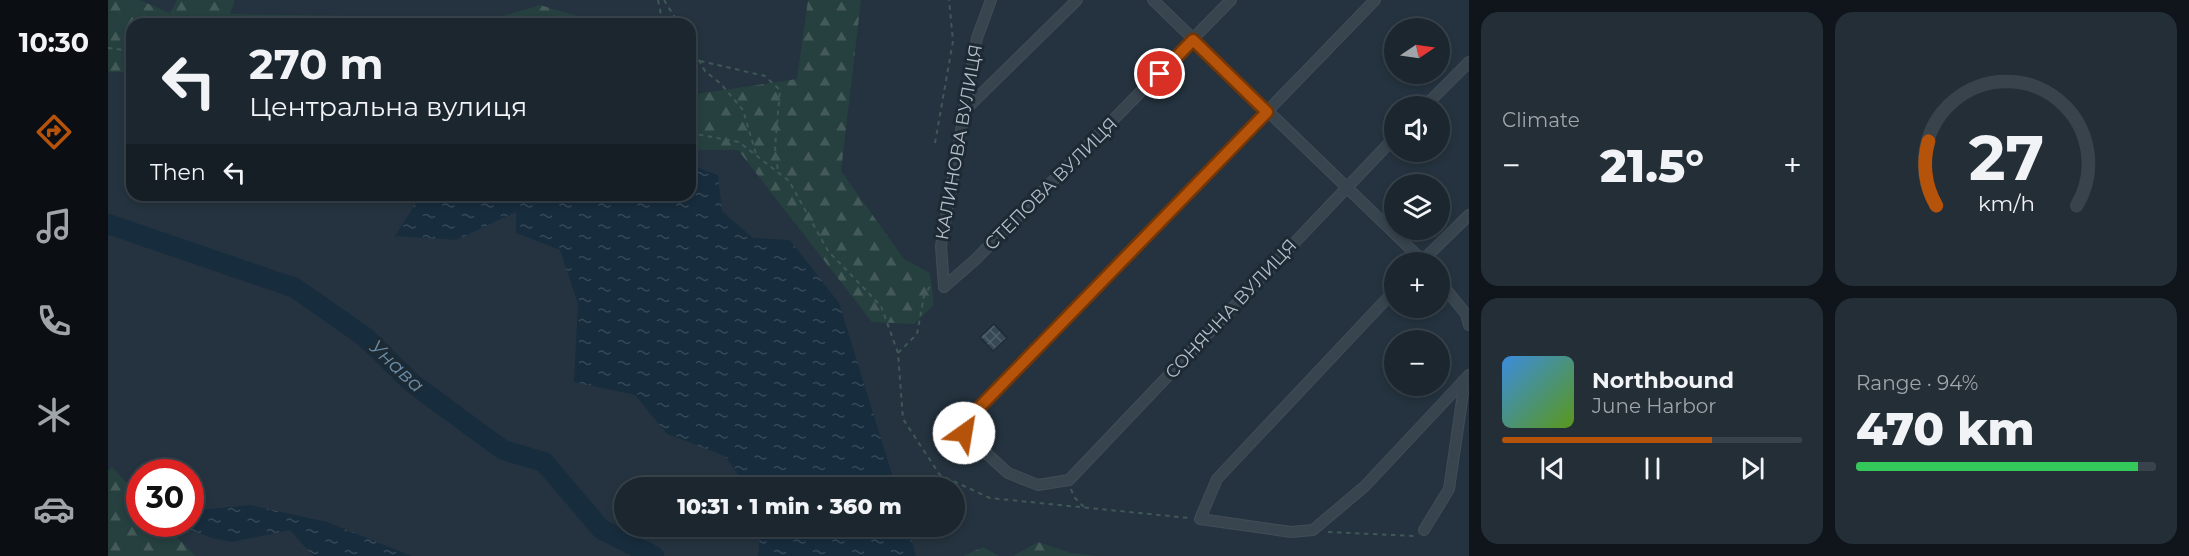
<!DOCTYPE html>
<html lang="en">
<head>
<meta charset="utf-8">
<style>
	:root { --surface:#1b262f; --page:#242e37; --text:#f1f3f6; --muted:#a0a5aa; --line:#39434b; --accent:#b45309 }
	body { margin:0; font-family:Montserrat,sans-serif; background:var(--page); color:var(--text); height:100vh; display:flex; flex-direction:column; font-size:22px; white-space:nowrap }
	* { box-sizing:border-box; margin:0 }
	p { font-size:20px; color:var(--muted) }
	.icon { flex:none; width:33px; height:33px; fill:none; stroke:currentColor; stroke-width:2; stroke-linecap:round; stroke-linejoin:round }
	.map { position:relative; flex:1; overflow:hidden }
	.side { display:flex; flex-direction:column; gap:12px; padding:12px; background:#0f151a; width:720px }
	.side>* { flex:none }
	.hud { position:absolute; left:18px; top:18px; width:570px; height:183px; border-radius:18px; box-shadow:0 3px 9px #0003,0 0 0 2px var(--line); background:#1b262f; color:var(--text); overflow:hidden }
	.needle { width:39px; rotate:77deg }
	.controls { position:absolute; left:1276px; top:18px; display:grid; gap:12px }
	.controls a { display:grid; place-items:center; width:66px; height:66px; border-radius:50%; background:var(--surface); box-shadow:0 3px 9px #0003,0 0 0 2px var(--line); font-size:30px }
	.speed { position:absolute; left:18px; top:459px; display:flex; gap:12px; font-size:30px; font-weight:700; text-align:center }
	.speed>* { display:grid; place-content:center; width:78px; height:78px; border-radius:50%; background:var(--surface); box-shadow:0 3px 9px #0003,0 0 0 2px var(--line); line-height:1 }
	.speed .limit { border:9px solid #d22; background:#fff; color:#111 }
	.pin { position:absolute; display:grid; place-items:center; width:51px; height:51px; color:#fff; margin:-26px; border:3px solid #fff; border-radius:50%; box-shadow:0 2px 6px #0007 }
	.me { position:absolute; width:66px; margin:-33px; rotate:32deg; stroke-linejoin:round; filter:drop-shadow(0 0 4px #0008) }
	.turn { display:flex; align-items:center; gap:21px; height:126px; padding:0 24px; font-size:27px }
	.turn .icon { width:78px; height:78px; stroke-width:2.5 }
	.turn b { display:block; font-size:42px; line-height:51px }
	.then { display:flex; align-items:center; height:57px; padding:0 24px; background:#0003; gap:12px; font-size:22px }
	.big { font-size:45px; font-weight:800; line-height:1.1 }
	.side .card { flex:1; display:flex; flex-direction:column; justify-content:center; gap:9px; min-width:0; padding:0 21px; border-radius:18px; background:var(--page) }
	.side .dial { align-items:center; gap:0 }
	.dial svg { height:156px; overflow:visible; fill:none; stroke:var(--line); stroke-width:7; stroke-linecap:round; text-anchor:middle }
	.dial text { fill:var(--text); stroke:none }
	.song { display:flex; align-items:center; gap:18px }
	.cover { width:72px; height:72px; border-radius:9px; background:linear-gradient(135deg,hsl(210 70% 55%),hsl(90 70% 35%)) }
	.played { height:6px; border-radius:3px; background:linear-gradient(90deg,var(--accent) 70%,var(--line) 70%) }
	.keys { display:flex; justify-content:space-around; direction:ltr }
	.heat { display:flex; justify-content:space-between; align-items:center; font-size:33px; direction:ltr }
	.charge { height:9px; border-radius:4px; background:linear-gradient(90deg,#34c759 94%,var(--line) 0) }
	.side .tiles { flex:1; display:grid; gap:12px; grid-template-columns:repeat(2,1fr) }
	.trip { position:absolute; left:506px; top:477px; width:351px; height:60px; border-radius:30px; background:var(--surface); box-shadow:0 3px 9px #0003,0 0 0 2px var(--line); font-weight:800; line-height:60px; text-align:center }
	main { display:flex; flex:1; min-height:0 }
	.tab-bar { display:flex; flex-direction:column; width:108px; justify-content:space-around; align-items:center; background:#0b0f13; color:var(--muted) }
	.tab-bar .icon { width:42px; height:42px }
	.tab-bar .current { color:var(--accent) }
	.tab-bar b { font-size:27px; color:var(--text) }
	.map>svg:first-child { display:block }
	.forest { fill:url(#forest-firs) }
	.water { fill:url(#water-ripples) }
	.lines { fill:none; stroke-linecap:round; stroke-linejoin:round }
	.river { stroke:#172c3d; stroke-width:20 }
	.building { fill:url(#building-cross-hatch); stroke:#1f2c36; stroke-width:1.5 }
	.street-casing { stroke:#414e58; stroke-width:12 }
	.path { stroke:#3f5857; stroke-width:2; stroke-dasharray:4.5 4.5; stroke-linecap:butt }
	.street { stroke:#38454f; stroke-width:10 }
	.route-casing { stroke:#753606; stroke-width:15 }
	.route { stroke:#b45309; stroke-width:10 }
	.labels { text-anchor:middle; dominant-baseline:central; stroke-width:6; stroke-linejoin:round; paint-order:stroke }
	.street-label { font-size:18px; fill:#b4bfca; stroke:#1d2a34 }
	.water-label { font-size:20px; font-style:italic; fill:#6c8fa9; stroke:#1d2a34 }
</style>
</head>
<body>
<main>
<nav class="tab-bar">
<b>10:30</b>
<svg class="icon current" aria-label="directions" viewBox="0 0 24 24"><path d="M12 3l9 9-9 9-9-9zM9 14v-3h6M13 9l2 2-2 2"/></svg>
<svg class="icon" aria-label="music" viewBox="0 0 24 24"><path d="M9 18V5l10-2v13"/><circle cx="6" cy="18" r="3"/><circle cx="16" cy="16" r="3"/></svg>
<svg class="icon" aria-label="phone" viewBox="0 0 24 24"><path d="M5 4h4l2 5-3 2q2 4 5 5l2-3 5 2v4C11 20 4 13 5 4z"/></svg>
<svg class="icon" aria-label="climate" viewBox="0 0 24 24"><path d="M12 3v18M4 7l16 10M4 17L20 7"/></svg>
<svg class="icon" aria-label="car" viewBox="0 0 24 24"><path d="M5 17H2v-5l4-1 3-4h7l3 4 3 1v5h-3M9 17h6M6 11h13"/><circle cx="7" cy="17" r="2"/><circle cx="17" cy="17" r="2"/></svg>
</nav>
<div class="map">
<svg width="1361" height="556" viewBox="0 0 1361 556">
	<defs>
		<pattern id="forest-firs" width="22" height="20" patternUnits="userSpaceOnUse" patternTransform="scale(1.5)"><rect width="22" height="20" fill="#26403f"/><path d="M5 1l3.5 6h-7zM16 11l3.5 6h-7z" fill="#435a59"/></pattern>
		<pattern id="water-ripples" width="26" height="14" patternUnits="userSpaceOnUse" patternTransform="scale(1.5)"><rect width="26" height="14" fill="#172c3d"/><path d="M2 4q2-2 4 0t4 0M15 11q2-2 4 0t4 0" fill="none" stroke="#364958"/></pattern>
		<pattern id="building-cross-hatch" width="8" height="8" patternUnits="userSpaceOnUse" patternTransform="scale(1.5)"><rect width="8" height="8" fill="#364855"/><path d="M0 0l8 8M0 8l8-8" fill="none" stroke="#51616c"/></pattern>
	</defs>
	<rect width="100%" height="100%" fill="#24333f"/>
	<!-- forest -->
	<g class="forest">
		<path d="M0,0H31L62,13L69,0H127L122,14L247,16L295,24H24V72H0Z"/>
		<path d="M700,0H753L733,171L796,259L822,273L826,305L806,324L764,322L630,150H582V95L689,79Z"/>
		<path d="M432,5L496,24H368Z"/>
		<path d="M4,467L31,496L32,524H57L87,556H0V471Z"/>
		<path d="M930,542L963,553L990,556H905Z"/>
		<path d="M875,547L891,556H855Z"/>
	</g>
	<!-- water -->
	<g class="water">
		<path d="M582,165L610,175L614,211L645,238L682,240L731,303L788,487H639L617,456L559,434L527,395L466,382L470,304L452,250L408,233V212L348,240L287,236L313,195H582Z"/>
		<path d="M142,505L219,522L304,556H205L182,530L124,542L104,538L68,524H82L83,511Z"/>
		<path d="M653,527H800L808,556H650Z"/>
	</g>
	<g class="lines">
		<!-- river -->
		<path class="river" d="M0,224L187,288L257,337L304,383L395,450L436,462L493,529L546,556"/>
	</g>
	<!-- building -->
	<path class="building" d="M886,324L899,338L885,351L872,337Z"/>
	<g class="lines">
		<defs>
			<g id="street">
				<path d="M1045,0L1316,262"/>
				<path d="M1267,0L861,419L856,433L900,473L930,485L961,480L1287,137"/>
				<path d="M1317,106L1361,62"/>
				<path d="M856,111L969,0"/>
				<path d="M1313,262L1361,215"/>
				<path d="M1332,282L1358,314L1361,325"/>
				<path d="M836,287L867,260L1123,0"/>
				<path d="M836,287L833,246L869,38L883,0"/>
				<path d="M1287,290L1109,479L1092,519L1183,532L1205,530L1257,486L1361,375"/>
				<path d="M1316,530L1341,489L1357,380"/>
			</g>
		</defs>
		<!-- street casing -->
		<use href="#street" class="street-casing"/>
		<!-- path -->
		<g class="path">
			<path d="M550,0L555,24"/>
			<path d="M556,0L571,24"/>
			<path d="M582,44L597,71L613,84L635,110L648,154"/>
			<path d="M0,48L24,51"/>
			<path d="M592,61L657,76L672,90L667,147L670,172"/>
			<path d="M582,133L631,142L681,181L720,251L773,306L790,353L795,419L832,475L882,498L1081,518"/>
			<path d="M827,143L845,41L841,0"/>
			<path d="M790,353L809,334L816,296L824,283"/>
			<path d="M963,489L966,497L977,508"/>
			<path d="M1220,532L1307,536"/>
		</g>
		<!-- street -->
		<use href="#street" class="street"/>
	</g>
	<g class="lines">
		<defs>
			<path id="route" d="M856,433L861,418L1159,112L1085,40L1052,74"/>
		</defs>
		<!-- route casing -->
		<use href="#route" class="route-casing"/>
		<!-- route -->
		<use href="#route" class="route"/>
	</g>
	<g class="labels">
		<!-- street labels -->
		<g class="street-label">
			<text transform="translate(851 142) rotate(-80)">КАЛИНОВА ВУЛИЦЯ</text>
			<text transform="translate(943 184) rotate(-45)">СТЕПОВА ВУЛИЦЯ</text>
			<text transform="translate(1123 309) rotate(-47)">СОНЯЧНА ВУЛИЦЯ</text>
		</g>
		<!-- water labels -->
		<g class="water-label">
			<text transform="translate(289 366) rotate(43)">Унава</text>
		</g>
	</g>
</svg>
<div class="controls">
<a><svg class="needle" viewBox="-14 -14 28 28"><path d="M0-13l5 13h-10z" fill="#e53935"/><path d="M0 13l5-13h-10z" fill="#a0a5aa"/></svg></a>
<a><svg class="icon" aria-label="sound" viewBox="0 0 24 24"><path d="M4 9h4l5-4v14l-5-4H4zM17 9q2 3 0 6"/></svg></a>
<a><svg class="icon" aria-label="layers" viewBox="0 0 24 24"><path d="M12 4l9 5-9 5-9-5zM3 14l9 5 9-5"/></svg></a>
<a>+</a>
<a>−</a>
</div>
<div class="speed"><div class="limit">30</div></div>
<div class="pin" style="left:1052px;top:74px;background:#d93025"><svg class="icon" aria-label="arrive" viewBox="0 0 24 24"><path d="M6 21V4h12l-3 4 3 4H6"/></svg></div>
<svg class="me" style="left:856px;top:433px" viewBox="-20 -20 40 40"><circle r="19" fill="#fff"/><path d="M0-13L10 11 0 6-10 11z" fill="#b45309"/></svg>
<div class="trip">10:31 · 1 min · 360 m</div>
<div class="hud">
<div class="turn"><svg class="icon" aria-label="left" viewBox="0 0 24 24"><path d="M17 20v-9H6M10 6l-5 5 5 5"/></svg><div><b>270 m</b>Центральна вулиця</div></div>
<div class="then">Then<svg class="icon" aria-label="left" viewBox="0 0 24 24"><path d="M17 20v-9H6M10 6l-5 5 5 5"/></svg></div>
</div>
</div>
<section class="side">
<div class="tiles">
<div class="card"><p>Climate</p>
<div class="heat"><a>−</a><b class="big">21.5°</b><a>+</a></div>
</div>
<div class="card dial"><svg viewBox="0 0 100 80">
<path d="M14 69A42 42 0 1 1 86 69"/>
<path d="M14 69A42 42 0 0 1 10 36" stroke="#b45309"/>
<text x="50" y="56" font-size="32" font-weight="700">27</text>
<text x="50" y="72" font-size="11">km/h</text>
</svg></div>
<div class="card">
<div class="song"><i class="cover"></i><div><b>Northbound</b><p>June Harbor</p></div></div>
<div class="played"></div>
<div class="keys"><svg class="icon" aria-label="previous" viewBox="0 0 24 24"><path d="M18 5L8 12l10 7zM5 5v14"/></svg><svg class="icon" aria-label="pause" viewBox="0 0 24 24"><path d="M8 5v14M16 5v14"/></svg><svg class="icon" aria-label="next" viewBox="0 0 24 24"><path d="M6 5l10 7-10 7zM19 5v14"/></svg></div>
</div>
<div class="card"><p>Range · 94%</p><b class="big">470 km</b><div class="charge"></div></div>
</div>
</section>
</main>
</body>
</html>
